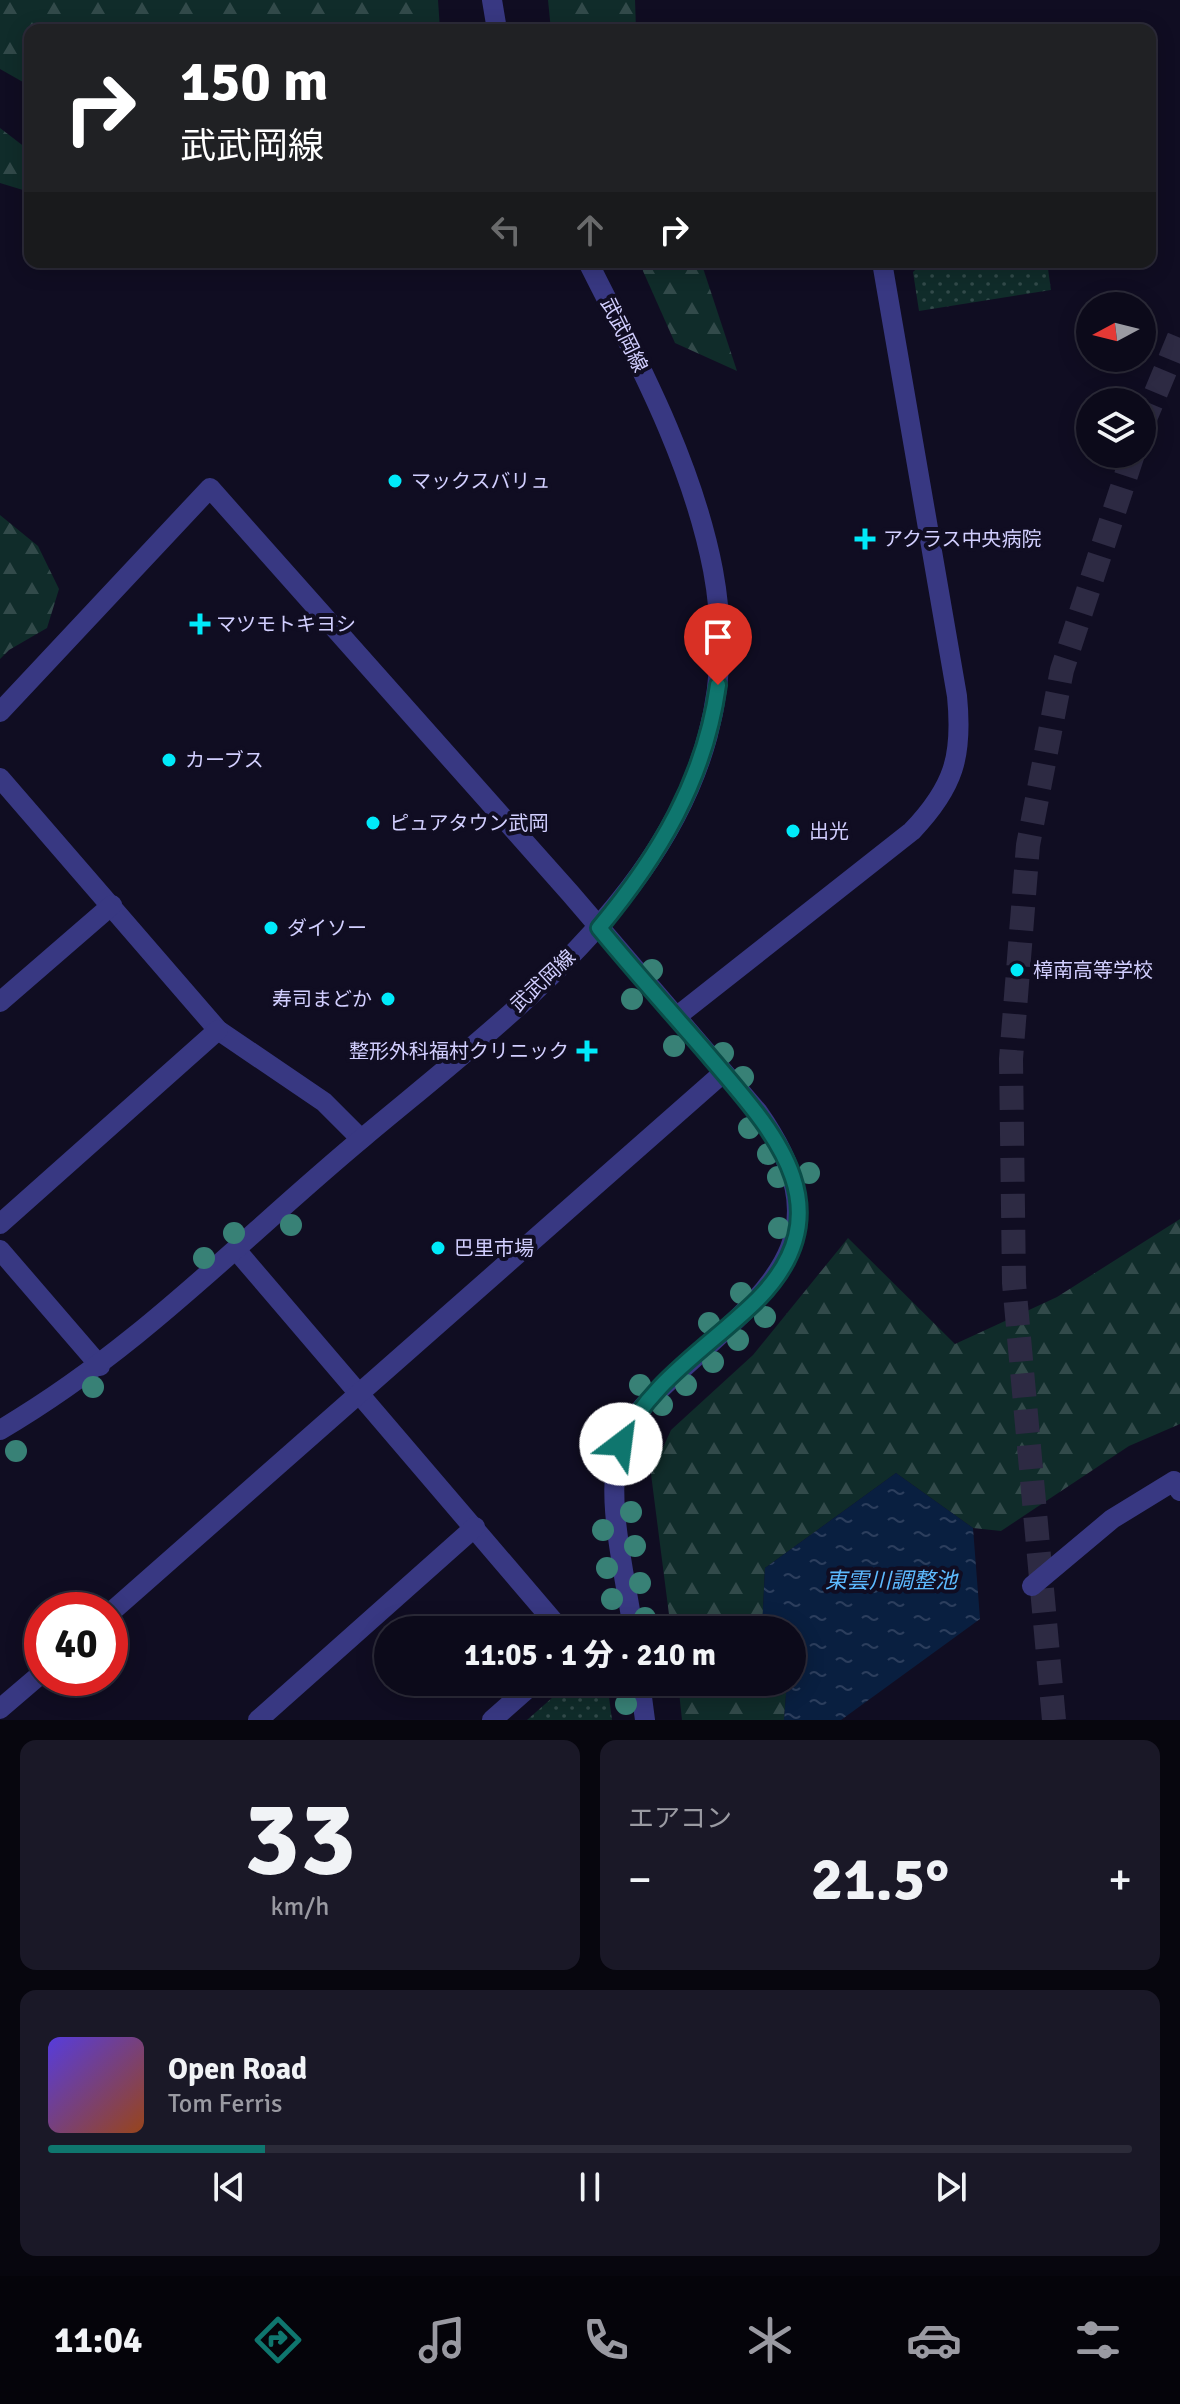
<!DOCTYPE html>
<html lang="ja">
<head>
<meta charset="utf-8">
<style>
	:root { --surface:#0c0a1a; --page:#1a1827; --text:#f1f3f6; --muted:#9a9aa2; --line:#2c2b39; --accent:#0f766e }
	body { margin:0; font-family:Signika,"Noto Sans JP",sans-serif; background:var(--page); color:var(--text); height:100vh; display:flex; flex-direction:column; font-size:30px; white-space:nowrap }
	* { box-sizing:border-box; margin:0 }
	p { font-size:26px; color:var(--muted) }
	.icon { flex:none; width:44px; height:44px; fill:none; stroke:currentColor; stroke-width:2; stroke-linecap:round; stroke-linejoin:round }
	.map { position:relative; height:1720px; overflow:hidden }
	.drawer { display:flex; flex-direction:column; gap:20px; padding:20px; background:#07060e; flex:1 }
	.drawer>* { flex:none }
	.guide { position:absolute; left:24px; top:24px; width:1132px; height:244px; border-radius:16px; box-shadow:0 4px 20px #0003,0 0 0 2px var(--line); background:#202124; color:#fff; overflow:hidden }
	.needle { width:52px; rotate:263deg }
	.fabs { position:absolute; left:1076px; top:292px; display:grid; gap:16px }
	.fabs a { display:grid; place-items:center; width:80px; height:80px; border-radius:50%; background:var(--surface); box-shadow:0 4px 20px #0003,0 0 0 2px var(--line); font-size:40px }
	.speed { position:absolute; left:24px; top:1592px; display:flex; gap:16px; font-size:40px; font-weight:700; text-align:center }
	.speed>* { display:grid; place-content:center; width:104px; height:104px; border-radius:50%; background:var(--surface); box-shadow:0 4px 20px #0003,0 0 0 2px var(--line); line-height:1 }
	.speed .limit { border:12px solid #d22; background:#fff; color:#111 }
	.pin { position:absolute; display:grid; place-items:center; width:68px; height:68px; color:#fff; margin:-82px -34px; border-radius:50% 50% 50% 0; rotate:-45deg; box-shadow:0 0 8px #0007 }
	.pin .icon { rotate:45deg }
	.me { position:absolute; width:88px; margin:-44px; rotate:30deg; stroke-linejoin:round; filter:drop-shadow(0 0 6px #0008) }
	.turn { display:flex; align-items:center; gap:28px; height:168px; padding:0 24px; font-size:36px }
	.turn .icon { width:104px; height:104px; stroke-width:2.5 }
	.turn b { display:block; font-size:56px; line-height:68px }
	.lanes { display:flex; align-items:center; height:76px; padding:0 24px; background:#0003; justify-content:center; gap:40px; direction:ltr }
	.lanes .off { opacity:.35 }
	.big { font-size:60px; font-weight:800; line-height:1.1 }
	.drawer .widget { flex:1; display:flex; flex-direction:column; justify-content:center; gap:12px; min-width:0; padding:0 28px; border-radius:16px; background:var(--page) }
	.drawer .dial { align-items:center; gap:0 }
	.dial b { font-size:104px; line-height:1 }
	.song { display:flex; align-items:center; gap:24px }
	.cover { width:96px; height:96px; border-radius:12px; background:linear-gradient(135deg,hsl(250 70% 55%),hsl(20 70% 35%)) }
	.played { height:8px; border-radius:4px; background:linear-gradient(90deg,var(--accent) 20%,var(--line) 20%) }
	.keys { display:flex; justify-content:space-around; direction:ltr }
	.heat { display:flex; justify-content:space-between; align-items:center; font-size:44px; direction:ltr }
	.drawer .tiles { flex:1; display:grid; gap:20px; grid-template-columns:1fr 1fr }
	.widget:last-child { grid-column:span 2 }
	.trip { position:absolute; left:374px; top:1616px; width:432px; height:80px; border-radius:40px; background:var(--surface); box-shadow:0 4px 20px #0003,0 0 0 2px var(--line); font-weight:800; line-height:80px; text-align:center }
	.tabs { display:flex; height:128px; justify-content:space-around; align-items:center; background:#05040a; color:var(--muted) }
	.tabs .icon { width:56px; height:56px }
	.tabs .active { color:var(--accent) }
	.tabs b { font-size:36px; color:var(--text) }
	.map>svg:first-child { display:block }
	.forest { fill:url(#forest-firs) }
	.park { fill:url(#park-dots) }
	.water { fill:url(#water-ripples) }
	.lines { fill:none; stroke-linecap:round; stroke-linejoin:round }
	.highway-tunnel { stroke:#2d2a43; stroke-width:24; stroke-dasharray:24 12; stroke-linecap:butt }
	.minor { stroke:#383882; stroke-width:20 }
	.tree { fill:#388176 }
	.route-casing { stroke:#0a4d48; stroke-width:20 }
	.route { stroke:#0f766e; stroke-width:14 }
	.poi-dot { fill:#00eafa; stroke:#100d22; stroke-width:3 }
	.labels { text-anchor:middle; dominant-baseline:central; stroke-width:8; stroke-linejoin:round; paint-order:stroke }
	.street-label { font-size:20px; fill:#d2cfff; stroke:#100d22 }
	.poi-label { font-size:20px; fill:#d2cfff; stroke:#100d22; text-anchor:start }
	.water-label { font-size:22px; font-style:italic; fill:#5dbaff; stroke:#100d22 }
</style>
</head>
<body>
<div class="map">
<svg width="1180" height="1720" viewBox="0 0 1180 1720">
	<defs>
		<pattern id="forest-firs" width="22" height="20" patternUnits="userSpaceOnUse" patternTransform="scale(2)"><rect width="22" height="20" fill="#102c2a"/><path d="M5 1l3.5 6h-7zM16 11l3.5 6h-7z" fill="#324a4a"/></pattern>
		<pattern id="park-dots" width="8" height="8" patternUnits="userSpaceOnUse" patternTransform="scale(2)"><rect width="8" height="8" fill="#102c2a"/><path d="M2 2h.1M6 6h.1" fill="none" stroke="#324a4a" stroke-width="1.8" stroke-linecap="round"/></pattern>
		<pattern id="water-ripples" width="26" height="14" patternUnits="userSpaceOnUse" patternTransform="scale(2)"><rect width="26" height="14" fill="#091f40"/><path d="M2 4q2-2 4 0t4 0M15 11q2-2 4 0t4 0" fill="none" stroke="#2c3e5d"/></pattern>
	</defs>
	<rect width="100%" height="100%" fill="#100d22"/>
	<!-- forest -->
	<g class="forest">
		<path d="M0,0H438L440,30H30V86L0,69Z"/>
		<path d="M548,0H635L636,30H551Z"/>
		<path d="M0,128L30,151V188L23,190L0,183Z"/>
		<path d="M639,262H701L737,371L675,343Z"/>
		<path d="M0,515L38,546L59,589L47,628L9,650L0,659Z"/>
		<path d="M1180,1219V1424L1129,1446L1001,1531L973,1528L896,1473L765,1568L762,1630H671L651,1474L671,1430L753,1355L848,1238L955,1344L1057,1297Z"/>
		<path d="M678,1682H787L784,1720H682Z"/>
	</g>
	<!-- park -->
	<g class="park">
		<path d="M924,262H1047L1051,290L919,311L913,272Z"/>
		<path d="M570,1682H607L612,1720H527Z"/>
	</g>
	<!-- water -->
	<path class="water" d="M896,1473L973,1528L980,1619L841,1720H784L787,1682H792V1630H762L765,1568Z"/>
	<g class="lines">
		<!-- highway-tunnel -->
		<g class="highway-tunnel">
			<path d="M1142,426L1180,335"/>
			<path d="M1054,1720L1014,1283L1011,1059L1028,845L1062,670L1133,454"/>
		</g>
		<!-- minor -->
		<g class="minor">
			<path d="M492,0L497,30"/>
			<path d="M0,712L210,488L570,893L758,1112C847,1238 768,1290 678,1373C656,1393 631,1414 621,1443C603,1494 626,1577 633,1630"/>
			<path d="M0,778L218,1030L324,1102L361,1139"/>
			<path d="M0,1002L112,905"/>
			<path d="M676,1017L912,831C954,787 963,756 957,696L882,262"/>
			<path d="M0,1224L218,1030"/>
			<path d="M0,1250L100,1366"/>
			<path d="M237,1251L561,1630"/>
			<path d="M0,1430C140,1348 242,1238 365,1136C541,989 762,832 713,570C692,461 637,360 588,262"/>
			<path d="M1032,1586L1112,1519L1174,1481L1180,1491"/>
			<path d="M110,1613L723,1073"/>
			<path d="M640,1682L645,1720"/>
			<path d="M0,1709L42,1673"/>
			<path d="M258,1720L475,1527"/>
			<path d="M492,1720L535,1682"/>
		</g>
	</g>
	<!-- trees -->
	<g class="tree">
		<circle cx="652" cy="970" r="11"/>
		<circle cx="632" cy="999" r="11"/>
		<circle cx="674" cy="1046" r="11"/>
		<circle cx="723" cy="1053" r="11"/>
		<circle cx="743" cy="1077" r="11"/>
		<circle cx="749" cy="1128" r="11"/>
		<circle cx="768" cy="1154" r="11"/>
		<circle cx="809" cy="1173" r="11"/>
		<circle cx="778" cy="1177" r="11"/>
		<circle cx="291" cy="1225" r="11"/>
		<circle cx="779" cy="1228" r="11"/>
		<circle cx="234" cy="1233" r="11"/>
		<circle cx="204" cy="1258" r="11"/>
		<circle cx="741" cy="1293" r="11"/>
		<circle cx="765" cy="1317" r="11"/>
		<circle cx="709" cy="1323" r="11"/>
		<circle cx="738" cy="1340" r="11"/>
		<circle cx="713" cy="1362" r="11"/>
		<circle cx="640" cy="1385" r="11"/>
		<circle cx="686" cy="1385" r="11"/>
		<circle cx="93" cy="1387" r="11"/>
		<circle cx="662" cy="1405" r="11"/>
		<circle cx="617" cy="1416" r="11"/>
		<circle cx="640" cy="1441" r="11"/>
		<circle cx="16" cy="1451" r="11"/>
		<circle cx="631" cy="1512" r="11"/>
		<circle cx="603" cy="1530" r="11"/>
		<circle cx="635" cy="1546" r="11"/>
		<circle cx="607" cy="1568" r="11"/>
		<circle cx="640" cy="1583" r="11"/>
		<circle cx="612" cy="1599" r="11"/>
		<circle cx="645" cy="1618" r="11"/>
		<circle cx="626" cy="1704" r="11"/>
	</g>
	<g class="lines">
		<defs>
			<path id="route" d="M621,1444C647,1383 712,1345 758,1299C847,1208 772,1130 710,1057C673,1014 635,972 599,928C659,856 705,779 718,685"/>
		</defs>
		<!-- route casing -->
		<use href="#route" class="route-casing"/>
		<!-- route -->
		<use href="#route" class="route"/>
	</g>
	<!-- markers -->
	<g class="poi-dot">
		<circle cx="395" cy="481" r="8"/>
		<path d="M861 527h8v8h8v8h-8v8h-8v-8h-8v-8h8z"/>
		<path d="M196 612h8v8h8v8h-8v8h-8v-8h-8v-8h8z"/>
		<circle cx="169" cy="760" r="8"/>
		<circle cx="373" cy="823" r="8"/>
		<circle cx="793" cy="831" r="8"/>
		<circle cx="271" cy="928" r="8"/>
		<circle cx="1017" cy="970" r="8"/>
		<circle cx="388" cy="999" r="8"/>
		<path d="M583 1039h8v8h8v8h-8v8h-8v-8h-8v-8h8z"/>
		<circle cx="438" cy="1248" r="8"/>
	</g>
	<g class="labels">
		<!-- street labels -->
		<g class="street-label">
			<text transform="translate(624 335) rotate(64)">武武岡線</text>
			<text transform="translate(543 981) rotate(-43)">武武岡線</text>
		</g>
		<!-- poi labels -->
		<g class="poi-label">
			<text x="411" y="481">マックスバリュ</text>
			<text x="883" y="539">アクラス中央病院</text>
			<text x="216" y="624">マツモトキヨシ</text>
			<text x="185" y="760">カーブス</text>
			<text x="389" y="823">ピュアタウン武岡</text>
			<text x="809" y="831">出光</text>
			<text x="287" y="928">ダイソー</text>
			<text x="1033" y="970">樟南高等学校</text>
			<text x="372" y="999" text-anchor="end">寿司まどか</text>
			<text x="569" y="1051" text-anchor="end">整形外科福村クリニック</text>
			<text x="454" y="1248">巴里市場</text>
		</g>
		<!-- water labels -->
		<g class="water-label">
			<text x="891" y="1580">東雲川調整池</text>
		</g>
	</g>
</svg>
<div class="fabs">
<a><svg class="needle" viewBox="-14 -14 28 28"><path d="M0-13l5 13h-10z" fill="#e53935"/><path d="M0 13l5-13h-10z" fill="#9a9aa2"/></svg></a>
<a><svg class="icon" aria-label="layers" viewBox="0 0 24 24"><path d="M12 4l9 5-9 5-9-5zM3 14l9 5 9-5"/></svg></a>
</div>
<div class="speed"><div class="limit">40</div></div>
<div class="pin" style="left:718px;top:685px;background:#d93025"><svg class="icon" aria-label="arrive" viewBox="0 0 24 24"><path d="M6 21V4h12l-3 4 3 4H6"/></svg></div>
<svg class="me" style="left:621px;top:1444px" viewBox="-20 -20 40 40"><circle r="19" fill="#fff"/><path d="M0-13L10 11 0 6-10 11z" fill="#0f766e"/></svg>
<div class="trip">11:05 · 1 分 · 210 m</div>
<div class="guide">
<div class="turn"><svg class="icon" aria-label="right" viewBox="0 0 24 24"><path d="M7 20v-9h11M14 6l5 5-5 5"/></svg><div><b>150 m</b>武武岡線</div></div>
<div class="lanes"><svg class="icon off" aria-label="left" viewBox="0 0 24 24"><path d="M17 20v-9H6M10 6l-5 5 5 5"/></svg><svg class="icon off" aria-label="ahead" viewBox="0 0 24 24"><path d="M12 20V5M6 11l6-6 6 6"/></svg><svg class="icon" aria-label="right" viewBox="0 0 24 24"><path d="M7 20v-9h11M14 6l5 5-5 5"/></svg></div>
</div>
</div>
<section class="drawer">
<div class="tiles">
<div class="widget dial"><b>33</b><p>km/h</p></div>
<div class="widget"><p>エアコン</p>
<div class="heat"><a>−</a><b class="big">21.5°</b><a>+</a></div>
</div>
<div class="widget">
<div class="song"><i class="cover"></i><div><b>Open Road</b><p>Tom Ferris</p></div></div>
<div class="played"></div>
<div class="keys"><svg class="icon" aria-label="previous" viewBox="0 0 24 24"><path d="M18 5L8 12l10 7zM5 5v14"/></svg><svg class="icon" aria-label="pause" viewBox="0 0 24 24"><path d="M8 5v14M16 5v14"/></svg><svg class="icon" aria-label="next" viewBox="0 0 24 24"><path d="M6 5l10 7-10 7zM19 5v14"/></svg></div>
</div>
</div>
</section>
<nav class="tabs">
<b>11:04</b>
<svg class="icon active" aria-label="directions" viewBox="0 0 24 24"><path d="M12 3l9 9-9 9-9-9zM9 14v-3h6M13 9l2 2-2 2"/></svg>
<svg class="icon" aria-label="music" viewBox="0 0 24 24"><path d="M9 18V5l10-2v13"/><circle cx="6" cy="18" r="3"/><circle cx="16" cy="16" r="3"/></svg>
<svg class="icon" aria-label="phone" viewBox="0 0 24 24"><path d="M5 4h4l2 5-3 2q2 4 5 5l2-3 5 2v4C11 20 4 13 5 4z"/></svg>
<svg class="icon" aria-label="climate" viewBox="0 0 24 24"><path d="M12 3v18M4 7l16 10M4 17L20 7"/></svg>
<svg class="icon" aria-label="car" viewBox="0 0 24 24"><path d="M5 17H2v-5l4-1 3-4h7l3 4 3 1v5h-3M9 17h6M6 11h13"/><circle cx="7" cy="17" r="2"/><circle cx="17" cy="17" r="2"/></svg>
<svg class="icon" aria-label="filters" viewBox="0 0 24 24"><path d="M4 7h16M4 17h16"/><circle cx="9" cy="7" r="2"/><circle cx="15" cy="17" r="2"/></svg>
</nav>
</body>
</html>
